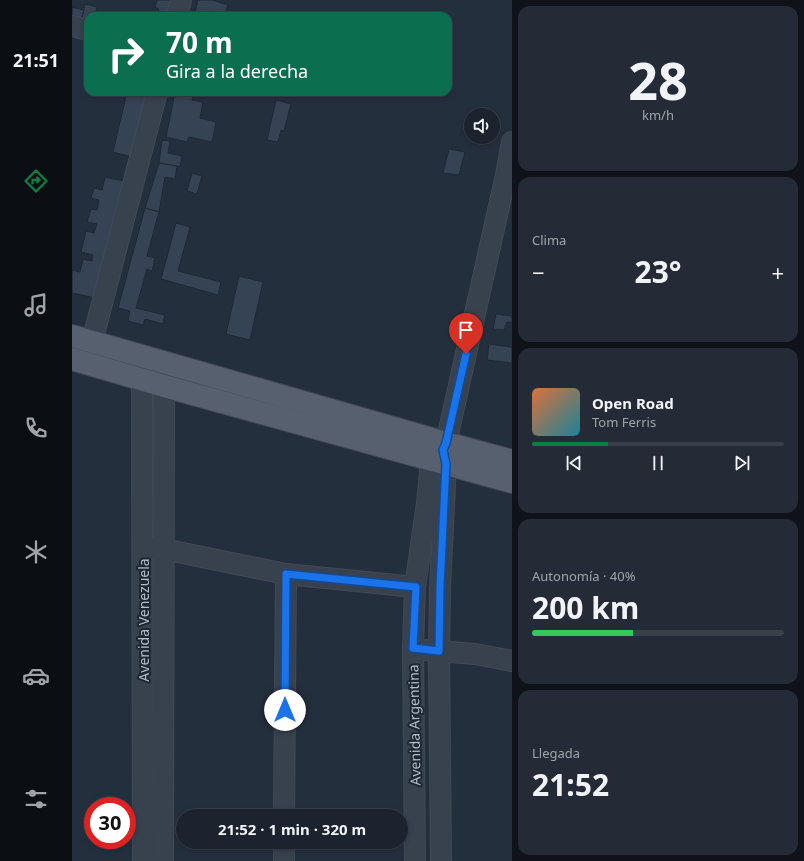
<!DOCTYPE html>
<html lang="es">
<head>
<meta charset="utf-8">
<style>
	:root { --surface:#1b232e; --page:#242b36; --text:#f1f3f6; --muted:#a0a4aa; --line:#39404a; --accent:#0b8043 }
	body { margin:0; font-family:"Noto Sans",sans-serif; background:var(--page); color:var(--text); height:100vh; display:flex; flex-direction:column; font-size:15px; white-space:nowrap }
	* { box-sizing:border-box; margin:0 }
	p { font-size:13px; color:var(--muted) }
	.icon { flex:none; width:22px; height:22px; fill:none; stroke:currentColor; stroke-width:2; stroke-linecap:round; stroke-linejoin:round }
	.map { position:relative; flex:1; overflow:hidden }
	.panel { display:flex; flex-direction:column; gap:6px; padding:6px; background:#0f1319; width:292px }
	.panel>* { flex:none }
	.hud { position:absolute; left:12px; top:12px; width:368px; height:84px; border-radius:12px; box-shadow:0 2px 6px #0003,0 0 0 1px var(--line); background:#0b6e4f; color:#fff; overflow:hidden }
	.fabs { position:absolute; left:392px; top:108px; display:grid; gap:8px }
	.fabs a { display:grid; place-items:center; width:36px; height:36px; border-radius:50%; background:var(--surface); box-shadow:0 2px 6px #0003,0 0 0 1px var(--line); font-size:20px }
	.speed { position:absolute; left:12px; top:797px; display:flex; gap:8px; font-size:20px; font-weight:700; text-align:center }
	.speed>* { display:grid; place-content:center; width:52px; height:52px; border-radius:50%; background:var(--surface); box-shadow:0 2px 6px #0003,0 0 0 1px var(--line); line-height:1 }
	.speed .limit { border:6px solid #d22; background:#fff; color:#111 }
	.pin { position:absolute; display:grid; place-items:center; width:34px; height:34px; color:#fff; margin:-41px -17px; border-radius:50% 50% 50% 0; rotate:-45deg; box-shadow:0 0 4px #0007 }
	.pin .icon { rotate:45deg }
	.me { position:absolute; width:44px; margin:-22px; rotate:0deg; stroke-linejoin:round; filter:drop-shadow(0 0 3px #0008) }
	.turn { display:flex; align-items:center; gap:14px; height:84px; padding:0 16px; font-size:18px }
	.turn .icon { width:52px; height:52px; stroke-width:2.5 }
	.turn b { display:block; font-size:28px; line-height:34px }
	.big { font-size:30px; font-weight:700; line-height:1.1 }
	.panel .widget { flex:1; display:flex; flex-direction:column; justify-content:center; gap:6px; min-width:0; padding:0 14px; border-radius:12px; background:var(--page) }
	.panel .dial { align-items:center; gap:0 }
	.dial b { font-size:52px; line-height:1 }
	.song { display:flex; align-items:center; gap:12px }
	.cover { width:48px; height:48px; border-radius:6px; background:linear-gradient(135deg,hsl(20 70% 55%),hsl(190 70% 35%)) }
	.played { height:4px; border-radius:2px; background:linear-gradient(90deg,var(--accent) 30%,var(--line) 30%) }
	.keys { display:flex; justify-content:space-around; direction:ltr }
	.heat { display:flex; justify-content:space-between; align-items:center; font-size:22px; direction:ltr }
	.charge { height:6px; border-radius:3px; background:linear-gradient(90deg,#34c759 40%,var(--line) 0) }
	.trip { position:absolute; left:104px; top:809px; width:232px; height:40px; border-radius:20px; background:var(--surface); box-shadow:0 2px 6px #0003,0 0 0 1px var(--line); font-weight:700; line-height:40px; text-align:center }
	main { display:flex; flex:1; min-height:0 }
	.tabs { display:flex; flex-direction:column; width:72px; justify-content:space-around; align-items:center; background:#0b0e12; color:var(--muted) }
	.tabs .icon { width:28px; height:28px }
	.tabs .on { color:var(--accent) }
	.tabs b { font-size:18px; color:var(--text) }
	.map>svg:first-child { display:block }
	.building { fill:#364354; stroke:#1f2835 }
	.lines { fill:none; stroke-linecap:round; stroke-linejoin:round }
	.minor-casing { stroke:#414a57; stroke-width:22 }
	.major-casing { stroke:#414a57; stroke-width:24 }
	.minor { stroke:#38414e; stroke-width:20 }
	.major { stroke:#56606e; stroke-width:22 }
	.route-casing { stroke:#114b97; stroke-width:10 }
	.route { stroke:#1a73e8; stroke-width:7 }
	.labels { text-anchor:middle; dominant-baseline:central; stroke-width:4; stroke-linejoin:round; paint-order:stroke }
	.street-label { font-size:14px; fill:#b4bcc9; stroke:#1d2633 }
</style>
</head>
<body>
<main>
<nav class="tabs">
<b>21:51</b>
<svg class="icon on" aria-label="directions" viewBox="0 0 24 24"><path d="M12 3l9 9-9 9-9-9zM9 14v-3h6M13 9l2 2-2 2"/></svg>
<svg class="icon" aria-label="music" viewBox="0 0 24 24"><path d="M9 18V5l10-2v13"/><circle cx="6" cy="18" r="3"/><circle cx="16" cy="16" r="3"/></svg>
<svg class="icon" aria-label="phone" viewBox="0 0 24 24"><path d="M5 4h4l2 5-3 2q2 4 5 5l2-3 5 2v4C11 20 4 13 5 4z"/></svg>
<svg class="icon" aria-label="climate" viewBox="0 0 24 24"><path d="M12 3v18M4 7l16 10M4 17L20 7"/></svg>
<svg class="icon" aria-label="car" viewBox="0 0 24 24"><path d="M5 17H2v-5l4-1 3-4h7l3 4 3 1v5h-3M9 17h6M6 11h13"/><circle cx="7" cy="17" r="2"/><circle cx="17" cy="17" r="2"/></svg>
<svg class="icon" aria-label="filters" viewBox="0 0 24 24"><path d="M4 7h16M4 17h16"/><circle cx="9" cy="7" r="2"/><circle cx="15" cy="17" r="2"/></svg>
</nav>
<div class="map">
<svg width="440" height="861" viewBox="0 0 440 861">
	<rect width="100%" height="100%" fill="#242f3e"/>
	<!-- building -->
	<g class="building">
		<path d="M85,0H100L95,16H85L87,9L83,7Z"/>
		<path d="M126,0H140L156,5L153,15L140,11L138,16H122Z"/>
		<path d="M13,4L25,7L23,16H16V19L10,18Z"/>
		<path d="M0,7L12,10L8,23L0,21Z"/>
		<path d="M55,92H79L64,158L41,152Z"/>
		<path d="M103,92H122L120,100L131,102L128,118L144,122L140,142L117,137L115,142L94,137Z"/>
		<path d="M204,100L219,104L212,131L209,130L206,142L195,140Z"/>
		<path d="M90,140L98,141L96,153L110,156L108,167L87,163Z"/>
		<path d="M377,149L393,152L387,175L371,173Z"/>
		<path d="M87,163L105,166L103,179L93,177L87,212L73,208Z"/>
		<path d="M120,173L130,176L125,194L115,191Z"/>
		<path d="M33,177L52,181L24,298L0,293V270L8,272L11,259L20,261L21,255L9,252L14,231L22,233L25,224L15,222L19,209L25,210L27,200L19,198L22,188L30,190Z"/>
		<path d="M73,208L87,212L75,256L83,258L80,271L75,269L64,308L93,315L91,324L73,319L71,325L56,321L58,311L46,308Z"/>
		<path d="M104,223L118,227L106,271L149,282L146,295L89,279Z"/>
		<path d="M167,276L191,282L178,340L154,334Z"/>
		<path d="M424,314L440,316V323L435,322L432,330L421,329Z"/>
		<path d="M417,344L440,347V363L415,360Z"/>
	</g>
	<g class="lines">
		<defs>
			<g id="minor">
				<path d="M105,16L109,0"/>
				<path d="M0,26L16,30"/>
				<path d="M20,342L85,92"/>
				<path d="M70,380L71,861"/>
				<path d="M79,549H91L214,574L343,587"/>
				<path d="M353,650L403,654L440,661"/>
				<path d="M212,816L214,574"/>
				<path d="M91,861L92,386"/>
				<path d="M212,861V842"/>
				<path d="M343,861L341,648L343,587L355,503L359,461L371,450L374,443L434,175L440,142"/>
				<path d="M369,861L367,651L368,587L374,464L371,450"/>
			</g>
			<g id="major">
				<path d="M0,336L374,443L440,461"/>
				<path d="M0,359L92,386L440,482"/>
			</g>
		</defs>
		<!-- minor casing -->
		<use href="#minor" class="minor-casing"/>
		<!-- major casing -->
		<use href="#major" class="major-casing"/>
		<!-- minor -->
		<use href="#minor" class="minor"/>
		<!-- major -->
		<use href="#major" class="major"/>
	</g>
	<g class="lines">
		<defs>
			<path id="route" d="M213,710L214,574L344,587L341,648L367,651L368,587L374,464L371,450L374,443L394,354"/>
		</defs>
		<!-- route casing -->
		<use href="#route" class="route-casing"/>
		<!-- route -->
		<use href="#route" class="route"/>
	</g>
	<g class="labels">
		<!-- street labels -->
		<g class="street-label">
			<text transform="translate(71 620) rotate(-90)">Avenida Venezuela</text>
			<text transform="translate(342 725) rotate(-91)">Avenida Argentina</text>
		</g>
	</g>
</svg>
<div class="fabs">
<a><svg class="icon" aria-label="sound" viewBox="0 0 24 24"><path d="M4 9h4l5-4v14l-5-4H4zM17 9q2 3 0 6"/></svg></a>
</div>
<div class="speed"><div class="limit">30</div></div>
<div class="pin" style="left:394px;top:354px;background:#d93025"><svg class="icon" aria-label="arrive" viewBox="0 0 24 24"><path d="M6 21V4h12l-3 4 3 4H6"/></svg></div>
<svg class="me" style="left:213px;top:710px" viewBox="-20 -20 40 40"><circle r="19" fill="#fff"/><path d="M0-13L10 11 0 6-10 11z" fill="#1a73e8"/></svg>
<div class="trip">21:52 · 1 min · 320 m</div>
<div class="hud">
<div class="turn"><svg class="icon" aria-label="right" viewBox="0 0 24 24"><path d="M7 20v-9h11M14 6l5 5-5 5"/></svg><div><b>70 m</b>Gira a la derecha</div></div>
</div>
</div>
<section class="panel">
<div class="widget dial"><b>28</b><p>km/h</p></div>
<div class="widget"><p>Clima</p>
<div class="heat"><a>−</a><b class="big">23°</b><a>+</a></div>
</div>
<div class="widget">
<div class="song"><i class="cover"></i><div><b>Open Road</b><p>Tom Ferris</p></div></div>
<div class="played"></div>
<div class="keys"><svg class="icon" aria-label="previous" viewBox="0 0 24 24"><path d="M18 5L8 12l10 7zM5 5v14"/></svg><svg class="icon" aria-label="pause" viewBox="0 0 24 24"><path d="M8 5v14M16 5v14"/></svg><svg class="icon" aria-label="next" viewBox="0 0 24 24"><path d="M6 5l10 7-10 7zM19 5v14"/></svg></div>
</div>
<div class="widget"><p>Autonomía · 40%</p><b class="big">200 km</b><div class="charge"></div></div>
<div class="widget"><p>Llegada</p><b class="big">21:52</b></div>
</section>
</main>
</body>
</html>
